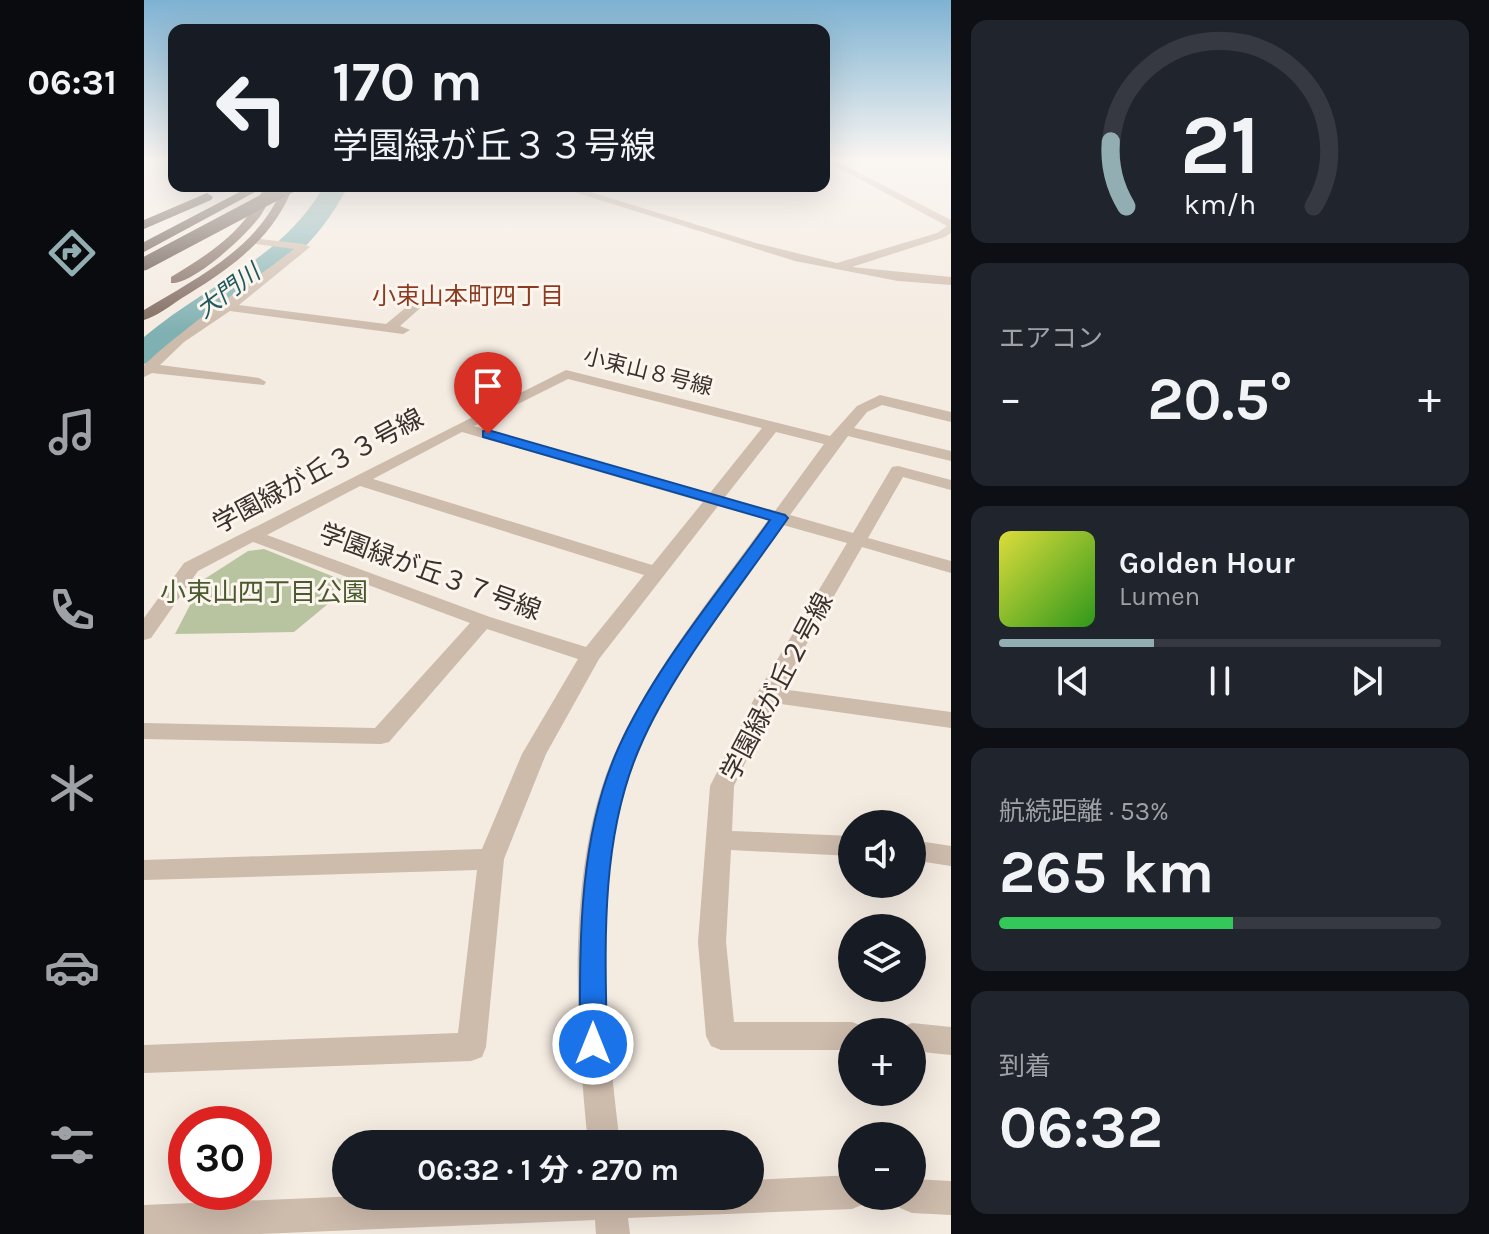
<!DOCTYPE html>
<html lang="ja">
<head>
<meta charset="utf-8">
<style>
	:root { --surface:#171b24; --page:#20242c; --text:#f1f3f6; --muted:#9ea1a6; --line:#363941; --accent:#92aeb2 }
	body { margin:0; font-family:Karla,"Noto Sans JP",sans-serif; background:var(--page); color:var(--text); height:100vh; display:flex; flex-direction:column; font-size:30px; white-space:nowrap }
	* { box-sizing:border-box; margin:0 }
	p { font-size:26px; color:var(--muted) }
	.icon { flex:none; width:44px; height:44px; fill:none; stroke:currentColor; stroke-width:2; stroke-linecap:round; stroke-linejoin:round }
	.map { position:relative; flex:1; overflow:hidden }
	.sheet { display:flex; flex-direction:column; gap:20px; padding:20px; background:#0d0f14; width:538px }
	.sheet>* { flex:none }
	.top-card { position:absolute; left:24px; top:24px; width:662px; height:168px; border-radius:16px; box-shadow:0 8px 32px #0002; background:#171b24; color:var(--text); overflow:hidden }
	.controls { position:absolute; left:694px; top:810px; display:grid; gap:16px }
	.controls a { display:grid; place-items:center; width:88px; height:88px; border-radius:50%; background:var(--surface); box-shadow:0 8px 32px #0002; font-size:40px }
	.speed { position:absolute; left:24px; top:1106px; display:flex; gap:16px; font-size:40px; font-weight:700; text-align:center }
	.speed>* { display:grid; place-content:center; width:104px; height:104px; border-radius:50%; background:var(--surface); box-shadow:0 8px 32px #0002; line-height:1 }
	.speed .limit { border:12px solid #d22; background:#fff; color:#111 }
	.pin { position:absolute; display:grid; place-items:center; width:68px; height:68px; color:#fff; margin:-82px -34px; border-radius:50% 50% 50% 0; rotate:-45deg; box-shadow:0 0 8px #0007 }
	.pin .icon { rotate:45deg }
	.me { position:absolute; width:88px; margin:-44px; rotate:0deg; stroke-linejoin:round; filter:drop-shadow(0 0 6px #0008) }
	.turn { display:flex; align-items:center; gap:28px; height:168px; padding:0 32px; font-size:36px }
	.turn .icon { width:104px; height:104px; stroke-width:2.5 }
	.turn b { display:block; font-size:56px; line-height:68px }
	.big { font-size:60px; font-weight:700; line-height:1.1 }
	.sheet .card { flex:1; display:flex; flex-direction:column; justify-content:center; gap:12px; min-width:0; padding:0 28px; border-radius:16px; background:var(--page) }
	.sheet .dial { align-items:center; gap:0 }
	.dial svg { height:208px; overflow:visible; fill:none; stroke:var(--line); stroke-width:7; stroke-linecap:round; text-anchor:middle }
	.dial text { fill:var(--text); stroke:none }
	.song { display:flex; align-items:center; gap:24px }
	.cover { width:96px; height:96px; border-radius:12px; background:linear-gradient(135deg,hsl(60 70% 55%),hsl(110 70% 35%)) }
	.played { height:8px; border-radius:4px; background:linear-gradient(90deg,var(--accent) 35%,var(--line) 35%) }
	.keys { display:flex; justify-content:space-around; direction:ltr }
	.heat { display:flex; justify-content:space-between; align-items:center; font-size:44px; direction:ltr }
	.charge { height:12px; border-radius:6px; background:linear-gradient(90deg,#34c759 53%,var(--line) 0) }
	.trip { position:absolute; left:188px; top:1130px; width:432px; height:80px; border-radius:40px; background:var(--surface); box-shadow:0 8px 32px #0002; font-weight:700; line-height:80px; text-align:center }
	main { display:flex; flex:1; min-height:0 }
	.dock { display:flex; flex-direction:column; width:144px; justify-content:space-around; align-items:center; background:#090b0e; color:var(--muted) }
	.dock .icon { width:56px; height:56px }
	.dock .active { color:var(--accent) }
	.dock b { font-size:36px; color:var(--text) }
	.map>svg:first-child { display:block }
	.green { fill:#b8c4a0 }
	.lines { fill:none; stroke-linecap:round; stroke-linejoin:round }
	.river { fill:#7fb0b2; fill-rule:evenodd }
	.minor { fill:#cdbbac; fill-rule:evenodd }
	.major { fill:#7d675c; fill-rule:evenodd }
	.highway { fill:#5c4a42; fill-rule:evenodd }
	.highway-bridge { stroke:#5c4a42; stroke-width:13 }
	.route { fill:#1a73e8; stroke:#114b97; stroke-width:2 }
	.labels { text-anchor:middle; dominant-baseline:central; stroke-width:6; stroke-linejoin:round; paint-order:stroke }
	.far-street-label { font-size:22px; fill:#3b302b; stroke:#fbf5ee }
	.far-water-label { font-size:24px; font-style:italic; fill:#1f5a5e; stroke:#fbf5ee }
	.far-neighbourhood-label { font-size:24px; fill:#8c3b22; stroke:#fbf5ee }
	.street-label { font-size:26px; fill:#3b302b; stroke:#fbf5ee }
	.park-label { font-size:26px; fill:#4a5a2e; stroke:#fbf5ee }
</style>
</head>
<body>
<main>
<nav class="dock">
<b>06:31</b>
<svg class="icon active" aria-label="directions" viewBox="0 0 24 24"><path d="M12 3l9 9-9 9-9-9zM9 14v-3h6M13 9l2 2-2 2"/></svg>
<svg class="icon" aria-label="music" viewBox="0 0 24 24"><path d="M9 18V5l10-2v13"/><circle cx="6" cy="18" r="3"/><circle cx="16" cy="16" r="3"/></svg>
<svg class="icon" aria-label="phone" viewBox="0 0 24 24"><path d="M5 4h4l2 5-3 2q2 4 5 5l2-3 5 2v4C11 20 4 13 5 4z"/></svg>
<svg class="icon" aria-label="climate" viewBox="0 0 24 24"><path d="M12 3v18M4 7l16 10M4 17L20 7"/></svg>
<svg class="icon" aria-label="car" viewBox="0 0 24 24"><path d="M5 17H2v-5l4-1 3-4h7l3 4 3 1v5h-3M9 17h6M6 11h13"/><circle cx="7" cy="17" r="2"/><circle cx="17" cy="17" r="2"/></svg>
<svg class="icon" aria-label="filters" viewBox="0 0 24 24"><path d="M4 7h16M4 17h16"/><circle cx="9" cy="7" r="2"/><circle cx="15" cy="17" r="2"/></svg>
</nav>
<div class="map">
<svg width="807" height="1234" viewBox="0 0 807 1234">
	<rect width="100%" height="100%" fill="#f4ebe1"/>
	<!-- green -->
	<path class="green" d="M120,549L208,584L150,632L31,634L59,580L104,551Z"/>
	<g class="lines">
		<!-- river -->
		<path class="river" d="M180,186H204C166,260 119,279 56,325C38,338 21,359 0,364V337C63,283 137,261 180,186Z"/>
		<!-- minor -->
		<g class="minor">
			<path d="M680,160H690L807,220V233L801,237L708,267L807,277V285L754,281L651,261L411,186H427L612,243L693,263L793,233L803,226Z"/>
			<path d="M108,238L160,244L166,247L95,305L242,324L271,300L282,303L256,326L266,330L259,334L86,311L40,342L16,365L115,378L122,382L120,385L8,373L0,377V365C45,323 100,288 150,249L104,243V239Z"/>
			<path d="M422,370L686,436L713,406L736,395L807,412V422L738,405L723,412L710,428L807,451V461L704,436L646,515L709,533L748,467L754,466L807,480V490L759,477L724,538L807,561V573L718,547L637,689L807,712V728L630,703L590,786L588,831L708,836V856L587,850L582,942L590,1022H708L718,1026L721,1032H708V1050H577L567,1046L562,1036L554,942L566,786L612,695L703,543L639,525C592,591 527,674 496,749C446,865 461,1021 476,1144H444C432,1022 420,862 473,748C511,666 571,593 624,520L574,506L455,659L402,754L360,859L342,1047L338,1057L327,1061L0,1073V1045L314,1033L333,870L0,880V860L338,849L378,754L434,659L343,629L245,742L237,744L0,739V723L231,728L326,623L109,542L54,571L7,638L0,640V618L40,563ZM424,379L618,428L566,493L330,426ZM318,432L559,502L508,565L229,479ZM632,432L680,444L631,511L581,497ZM216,486L500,575L442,647L346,617L123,535Z"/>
			<path d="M768,840L807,846V866L768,860Z"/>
			<path d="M768,1023L807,1027V1055L768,1051V1032H755L758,1027Z"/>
			<path d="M708,1175V1196H723L720,1204L708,1209L484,1218L486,1234H452L451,1220L115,1234H0V1205L216,1196H606V1180Z"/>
			<path d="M768,1179L807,1181V1215L768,1213L756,1208L751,1196H768Z"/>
		</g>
		<!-- major -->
		<g class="major">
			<path d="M120,186H130C127,196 123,206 117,215C104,234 49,285 27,283V277C65,254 104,230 120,186Z"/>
			<path d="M139,186H149C130,239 84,270 38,298C26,306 13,316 0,320V310C53,278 116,247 139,186Z"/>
		</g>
		<!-- highway -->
		<g class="highway">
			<path d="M107,186H122L0,252V242Z"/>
			<path d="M63,193L69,197L67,200L0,229V220Z"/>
		</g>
		<!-- highway-bridge -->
		<path class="highway-bridge" d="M0,264L147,186"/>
	</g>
	<!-- sky -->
	<linearGradient id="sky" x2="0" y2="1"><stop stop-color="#7eb2d2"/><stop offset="0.48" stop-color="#faf6f2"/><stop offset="1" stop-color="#faf6f2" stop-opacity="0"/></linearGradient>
	<rect width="807" height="333" fill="url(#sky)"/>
	<!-- route -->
	<path class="route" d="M344,430L641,515L644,518C595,589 528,671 495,749C456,840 461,946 463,1044L459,1053L449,1056L440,1053L436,1044C436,946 433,841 474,749C510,668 575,592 626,520L339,437V431Z"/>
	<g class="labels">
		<!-- far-street labels -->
		<g class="far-street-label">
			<text transform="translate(504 372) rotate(14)">小束山８号線</text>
		</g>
		<!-- far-water labels -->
		<g class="far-water-label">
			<text transform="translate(84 291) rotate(-37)">大門川</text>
		</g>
		<!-- far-neighbourhood labels -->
		<g class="far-neighbourhood-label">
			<text x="324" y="296">小束山本町四丁目</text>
		</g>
		<!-- street labels -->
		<g class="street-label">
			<text transform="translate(174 471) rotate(-28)">学園緑が丘３３号線</text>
			<text transform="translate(286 572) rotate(20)">学園緑が丘３７号線</text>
			<text transform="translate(633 687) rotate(-62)">学園緑が丘２号線</text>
		</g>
		<!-- park labels -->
		<g class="park-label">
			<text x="120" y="592">小束山四丁目公園</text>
		</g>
	</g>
</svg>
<div class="controls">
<a><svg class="icon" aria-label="sound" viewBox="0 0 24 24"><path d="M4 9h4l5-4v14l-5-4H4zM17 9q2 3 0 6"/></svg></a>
<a><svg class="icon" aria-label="layers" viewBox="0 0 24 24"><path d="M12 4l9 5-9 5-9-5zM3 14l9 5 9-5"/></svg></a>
<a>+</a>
<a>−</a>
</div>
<div class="speed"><div class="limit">30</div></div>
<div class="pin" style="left:344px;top:434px;background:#d93025"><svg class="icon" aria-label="arrive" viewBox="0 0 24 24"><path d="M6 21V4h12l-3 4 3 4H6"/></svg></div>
<svg class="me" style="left:449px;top:1044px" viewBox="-20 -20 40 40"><circle r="17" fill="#1a73e8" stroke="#fff" stroke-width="3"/><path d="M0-11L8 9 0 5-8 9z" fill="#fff"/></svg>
<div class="trip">06:32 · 1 分 · 270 m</div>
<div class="top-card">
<div class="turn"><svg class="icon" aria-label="left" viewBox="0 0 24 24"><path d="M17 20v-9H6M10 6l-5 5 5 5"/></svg><div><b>170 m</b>学園緑が丘３３号線</div></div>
</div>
</div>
<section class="sheet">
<div class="card dial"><svg viewBox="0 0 100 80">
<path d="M14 69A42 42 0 1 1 86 69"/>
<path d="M14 69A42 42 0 0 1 8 44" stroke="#92aeb2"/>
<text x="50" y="56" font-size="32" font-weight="700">21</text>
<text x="50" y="72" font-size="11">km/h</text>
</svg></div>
<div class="card"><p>エアコン</p>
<div class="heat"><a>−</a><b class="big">20.5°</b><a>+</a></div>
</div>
<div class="card">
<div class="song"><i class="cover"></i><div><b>Golden Hour</b><p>Lumen</p></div></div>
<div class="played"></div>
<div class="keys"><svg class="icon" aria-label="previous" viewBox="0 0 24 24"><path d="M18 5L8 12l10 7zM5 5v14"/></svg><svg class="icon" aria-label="pause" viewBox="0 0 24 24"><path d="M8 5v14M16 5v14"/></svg><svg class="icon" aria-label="next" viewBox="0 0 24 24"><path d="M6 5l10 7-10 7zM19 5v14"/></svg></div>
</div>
<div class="card"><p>航続距離 · 53%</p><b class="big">265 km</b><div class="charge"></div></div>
<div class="card"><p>到着</p><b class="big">06:32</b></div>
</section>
</main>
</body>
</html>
